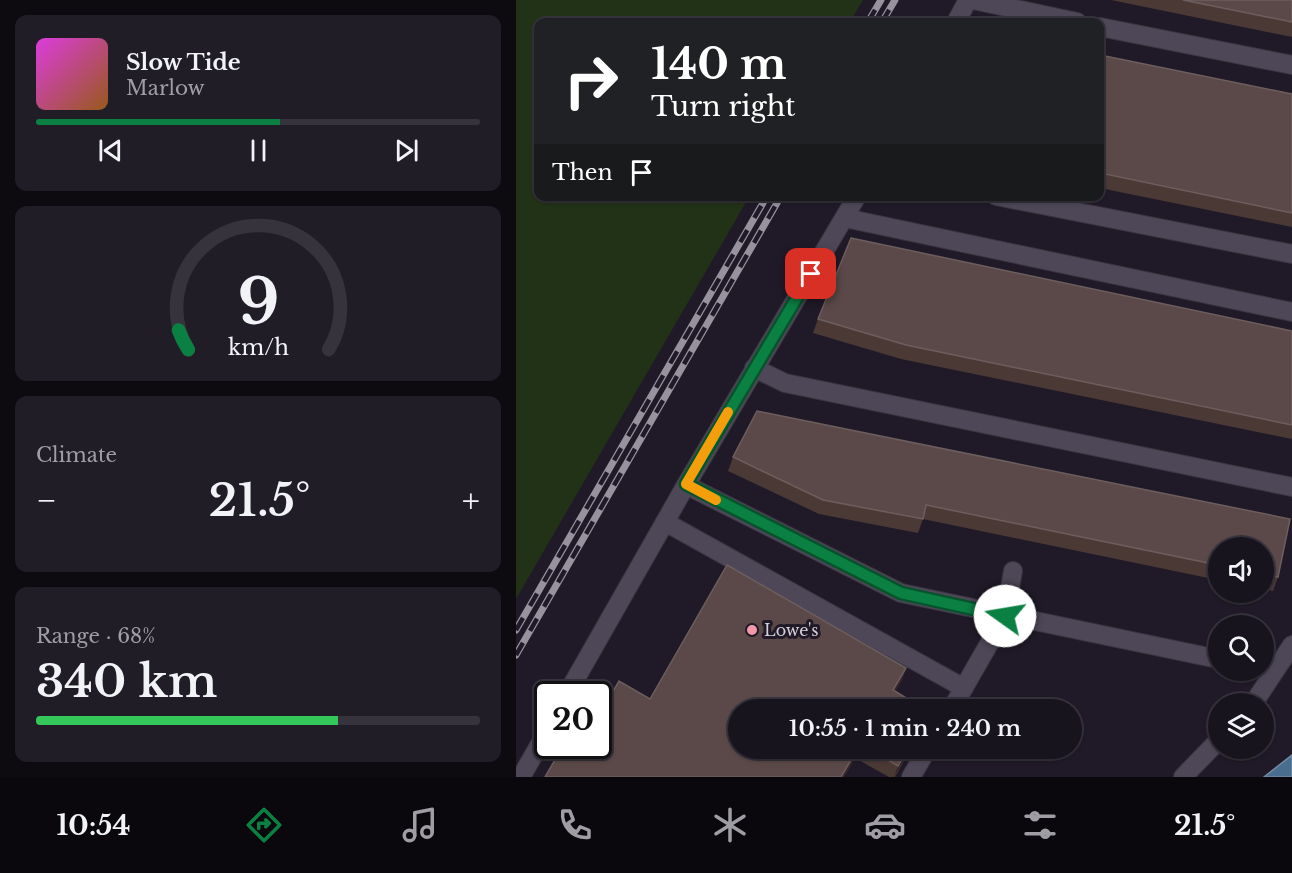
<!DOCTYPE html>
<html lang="en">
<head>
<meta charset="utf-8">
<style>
	:root { --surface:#18141e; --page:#211d27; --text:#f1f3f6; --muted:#9f9ea4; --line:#36333c; --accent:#0b8043 }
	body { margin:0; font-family:"Libre Baskerville",serif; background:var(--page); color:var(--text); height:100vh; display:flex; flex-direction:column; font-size:22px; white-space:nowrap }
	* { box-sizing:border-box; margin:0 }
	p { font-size:20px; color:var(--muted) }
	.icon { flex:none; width:33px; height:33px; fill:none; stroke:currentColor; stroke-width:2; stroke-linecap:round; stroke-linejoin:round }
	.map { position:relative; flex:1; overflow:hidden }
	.sheet { display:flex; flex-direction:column; gap:15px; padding:15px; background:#0d0b10; width:516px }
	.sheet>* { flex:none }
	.banner { position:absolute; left:18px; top:18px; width:570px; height:183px; border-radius:12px; box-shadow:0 2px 4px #0004,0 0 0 2px var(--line); background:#202124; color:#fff; overflow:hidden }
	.fabs { position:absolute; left:692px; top:537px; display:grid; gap:12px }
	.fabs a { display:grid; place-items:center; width:66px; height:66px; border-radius:50%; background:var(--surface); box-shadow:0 2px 4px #0004,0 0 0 2px var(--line); font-size:30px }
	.speed { position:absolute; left:18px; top:681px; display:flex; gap:12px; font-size:30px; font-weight:700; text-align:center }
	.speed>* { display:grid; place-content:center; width:78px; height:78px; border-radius:50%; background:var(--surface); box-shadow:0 2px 4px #0004,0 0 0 2px var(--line); line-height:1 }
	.speed .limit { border:3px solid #111; border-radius:9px; background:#fff; color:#111 }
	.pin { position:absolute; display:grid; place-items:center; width:51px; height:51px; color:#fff; margin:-26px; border-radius:12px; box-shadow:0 3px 9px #0006 }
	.me { position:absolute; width:66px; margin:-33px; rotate:283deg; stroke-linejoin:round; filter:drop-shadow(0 0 4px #0008) }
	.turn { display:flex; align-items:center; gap:21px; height:126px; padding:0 18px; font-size:27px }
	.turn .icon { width:78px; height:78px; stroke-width:2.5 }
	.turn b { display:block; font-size:42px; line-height:51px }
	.then { display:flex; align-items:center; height:57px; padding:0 18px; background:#0003; gap:12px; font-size:22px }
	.big { font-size:45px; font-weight:600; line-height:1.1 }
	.sheet .widget { flex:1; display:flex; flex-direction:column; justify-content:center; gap:9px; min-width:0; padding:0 21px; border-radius:12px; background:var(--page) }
	.sheet .dial { align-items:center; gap:0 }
	.dial svg { height:156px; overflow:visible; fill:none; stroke:var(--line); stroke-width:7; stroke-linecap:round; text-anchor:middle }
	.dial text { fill:var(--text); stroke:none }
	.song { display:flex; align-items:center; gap:18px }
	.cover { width:72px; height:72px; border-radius:9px; background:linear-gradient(135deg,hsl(300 70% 55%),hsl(30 70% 35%)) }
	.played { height:6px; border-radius:3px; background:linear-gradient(90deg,var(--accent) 55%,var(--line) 55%) }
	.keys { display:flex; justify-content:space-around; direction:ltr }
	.heat { display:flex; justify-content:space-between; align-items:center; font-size:33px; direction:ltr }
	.charge { height:9px; border-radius:4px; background:linear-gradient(90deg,#34c759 68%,var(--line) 0) }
	.trip { position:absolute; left:212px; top:699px; width:354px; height:60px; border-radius:30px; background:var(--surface); box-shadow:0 2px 4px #0004,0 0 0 2px var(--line); font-weight:600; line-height:60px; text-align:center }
	.menu { display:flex; height:96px; justify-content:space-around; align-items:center; background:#0a080c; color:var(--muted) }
	.menu .icon { width:42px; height:42px }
	.menu .current { color:var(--accent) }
	.menu b { font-size:27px; color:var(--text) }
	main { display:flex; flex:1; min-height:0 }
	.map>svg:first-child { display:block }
	.green { fill:#223217 }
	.water { fill:#486d8e; stroke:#728aa4; stroke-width:1.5 }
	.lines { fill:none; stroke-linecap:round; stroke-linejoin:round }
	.minor-casing { stroke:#3a3541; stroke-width:20 }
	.minor { stroke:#4e4758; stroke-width:18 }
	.rail-casing { stroke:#97929e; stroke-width:7 }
	.rail { stroke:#201a28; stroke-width:4.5; stroke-dasharray:14; stroke-linecap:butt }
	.wall { fill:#4b3936 }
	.shaded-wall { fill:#342629 }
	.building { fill:#5a4948; stroke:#6d5e5e; stroke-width:1.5 }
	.route-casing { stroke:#07532c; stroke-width:15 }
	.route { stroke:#0b8043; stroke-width:10 }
	.slow { stroke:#f59e0b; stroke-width:10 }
	.poi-dot { fill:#f29aac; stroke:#201a28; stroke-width:2 }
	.labels { text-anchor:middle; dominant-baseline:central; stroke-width:6; stroke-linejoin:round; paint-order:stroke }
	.poi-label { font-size:16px; fill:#d3cfd9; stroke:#201a28; text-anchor:start }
</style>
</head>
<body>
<main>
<section class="sheet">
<div class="widget">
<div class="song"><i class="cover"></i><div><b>Slow Tide</b><p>Marlow</p></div></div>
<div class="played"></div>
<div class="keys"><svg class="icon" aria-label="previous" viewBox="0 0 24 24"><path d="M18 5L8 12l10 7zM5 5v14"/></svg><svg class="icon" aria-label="pause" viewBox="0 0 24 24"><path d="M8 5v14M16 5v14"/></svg><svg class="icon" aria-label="next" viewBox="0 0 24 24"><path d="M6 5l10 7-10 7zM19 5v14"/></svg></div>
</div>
<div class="widget dial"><svg viewBox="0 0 100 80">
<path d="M14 69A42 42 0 1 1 86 69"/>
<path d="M14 69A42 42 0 0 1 9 59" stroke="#0b8043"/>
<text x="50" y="56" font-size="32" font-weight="700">9</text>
<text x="50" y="72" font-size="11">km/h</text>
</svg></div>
<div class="widget"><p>Climate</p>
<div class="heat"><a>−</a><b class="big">21.5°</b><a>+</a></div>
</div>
<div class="widget"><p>Range · 68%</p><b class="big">340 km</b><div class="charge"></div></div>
</section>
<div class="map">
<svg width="776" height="777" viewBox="0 0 776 777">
	<rect width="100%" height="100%" fill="#201a28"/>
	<!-- green -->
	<path class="green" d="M0,0H347L334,22H22V196L233,197L0,599Z"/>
	<!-- water -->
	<path class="water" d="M776,755V777H748Z"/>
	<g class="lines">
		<defs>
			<g id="minor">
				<path d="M457,0L561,22"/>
				<path d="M440,22L452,0"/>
				<path d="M584,27L776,65"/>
				<path d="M480,196L776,254"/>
				<path d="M329,218L776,312"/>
				<path d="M238,368L269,383L776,487"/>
				<path d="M170,485L385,593L702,659"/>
				<path d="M149,522L448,688"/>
				<path d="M51,694L170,485L341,196"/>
				<path d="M737,704L776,645"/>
				<path d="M435,710L489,616L497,571"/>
				<path d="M5,777L32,730"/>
				<path d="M395,777L412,748"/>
				<path d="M667,777L702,741"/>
			</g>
		</defs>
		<!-- minor casing -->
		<use href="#minor" class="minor-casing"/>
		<!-- minor -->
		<use href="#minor" class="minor"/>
		<defs>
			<g id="rail">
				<path d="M352,22L365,0"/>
				<path d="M366,22L379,0"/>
				<path d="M0,630L251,196"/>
				<path d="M0,655L265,196"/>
			</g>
		</defs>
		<!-- rail casing -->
		<use href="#rail" class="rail-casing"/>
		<!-- rail -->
		<use href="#rail" class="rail"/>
	</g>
	<!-- wall -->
	<g class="wall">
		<path d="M595,0H776V37Z"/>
		<path d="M584,55L776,94V227L584,188Z"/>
		<path d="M302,319L776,331V439L385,359L297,333Z"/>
		<path d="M241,411L774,519L762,577L757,591L747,589V548H702V580L407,519L402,533L303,514L212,471L217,457Z"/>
		<path d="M390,668L385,682L222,748H395L379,777H373L339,758L328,777H29L82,746Z"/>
	</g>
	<!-- shaded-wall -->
	<g class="shaded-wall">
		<path d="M390,668L385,682L372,704L377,690Z"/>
		<path d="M342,748H343L339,758L328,777H325Z"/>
		<path d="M392,748H395L378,777L382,766Z"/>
	</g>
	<!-- building -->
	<g class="building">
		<path d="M667,0H776V22Z"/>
		<path d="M584,55L776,94V213L584,173Z"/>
		<path d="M335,238L776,331V425L390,345L302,319Z"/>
		<path d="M241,411L774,519L762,577L747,574V548H702V565L410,505L407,519L307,500L217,457Z"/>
		<path d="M211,565L390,668L377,690L410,710H222V748H342L325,777H29L47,746H82V717L103,681L134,699Z"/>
		<path d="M352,748H392L382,766Z"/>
	</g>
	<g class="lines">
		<defs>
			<path id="route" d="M295,274L170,484L385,593L489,616"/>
		</defs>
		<!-- route casing -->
		<use href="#route" class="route-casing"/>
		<!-- route -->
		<use href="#route" class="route"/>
		<!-- slow -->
		<path class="slow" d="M200,500L170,484L212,412"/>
	</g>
	<!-- markers -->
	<circle class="poi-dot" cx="236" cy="630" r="6"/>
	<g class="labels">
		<!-- poi labels -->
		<g class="poi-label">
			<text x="248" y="630">Lowe's</text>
		</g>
	</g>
</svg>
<div class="fabs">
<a><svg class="icon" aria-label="sound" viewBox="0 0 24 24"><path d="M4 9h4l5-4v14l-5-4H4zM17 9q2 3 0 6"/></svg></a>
<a><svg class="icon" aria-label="search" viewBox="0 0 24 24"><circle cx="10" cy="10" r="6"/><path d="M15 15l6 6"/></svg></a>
<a><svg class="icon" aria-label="layers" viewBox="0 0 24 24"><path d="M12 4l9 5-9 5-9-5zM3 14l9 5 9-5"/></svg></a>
</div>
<div class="speed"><div class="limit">20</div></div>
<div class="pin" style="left:295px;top:274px;background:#d93025"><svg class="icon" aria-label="arrive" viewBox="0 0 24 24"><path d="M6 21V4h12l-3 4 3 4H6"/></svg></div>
<svg class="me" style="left:489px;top:616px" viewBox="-20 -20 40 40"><circle r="19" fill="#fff"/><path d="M0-13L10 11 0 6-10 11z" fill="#0b8043"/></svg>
<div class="trip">10:55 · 1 min · 240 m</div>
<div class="banner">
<div class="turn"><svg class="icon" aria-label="right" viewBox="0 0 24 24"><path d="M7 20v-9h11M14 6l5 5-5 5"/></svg><div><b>140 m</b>Turn right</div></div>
<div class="then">Then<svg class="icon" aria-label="arrive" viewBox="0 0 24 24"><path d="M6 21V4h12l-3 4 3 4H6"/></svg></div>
</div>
</div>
</main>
<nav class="menu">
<b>10:54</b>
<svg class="icon current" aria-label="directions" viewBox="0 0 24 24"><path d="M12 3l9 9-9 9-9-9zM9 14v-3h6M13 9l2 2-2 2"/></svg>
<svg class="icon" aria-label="music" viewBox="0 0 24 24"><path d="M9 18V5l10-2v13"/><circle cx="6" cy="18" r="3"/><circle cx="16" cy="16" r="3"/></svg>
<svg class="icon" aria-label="phone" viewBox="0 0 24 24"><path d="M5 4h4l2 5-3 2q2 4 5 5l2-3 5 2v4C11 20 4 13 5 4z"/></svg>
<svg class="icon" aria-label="climate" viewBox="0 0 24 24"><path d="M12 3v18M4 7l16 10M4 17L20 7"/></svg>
<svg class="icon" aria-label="car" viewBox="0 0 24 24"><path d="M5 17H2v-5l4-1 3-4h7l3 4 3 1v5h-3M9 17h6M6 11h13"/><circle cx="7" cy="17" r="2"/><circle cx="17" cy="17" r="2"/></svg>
<svg class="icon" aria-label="filters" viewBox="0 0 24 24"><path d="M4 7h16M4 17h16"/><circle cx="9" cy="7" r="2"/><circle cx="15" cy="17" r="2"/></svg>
<b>21.5°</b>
</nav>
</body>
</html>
